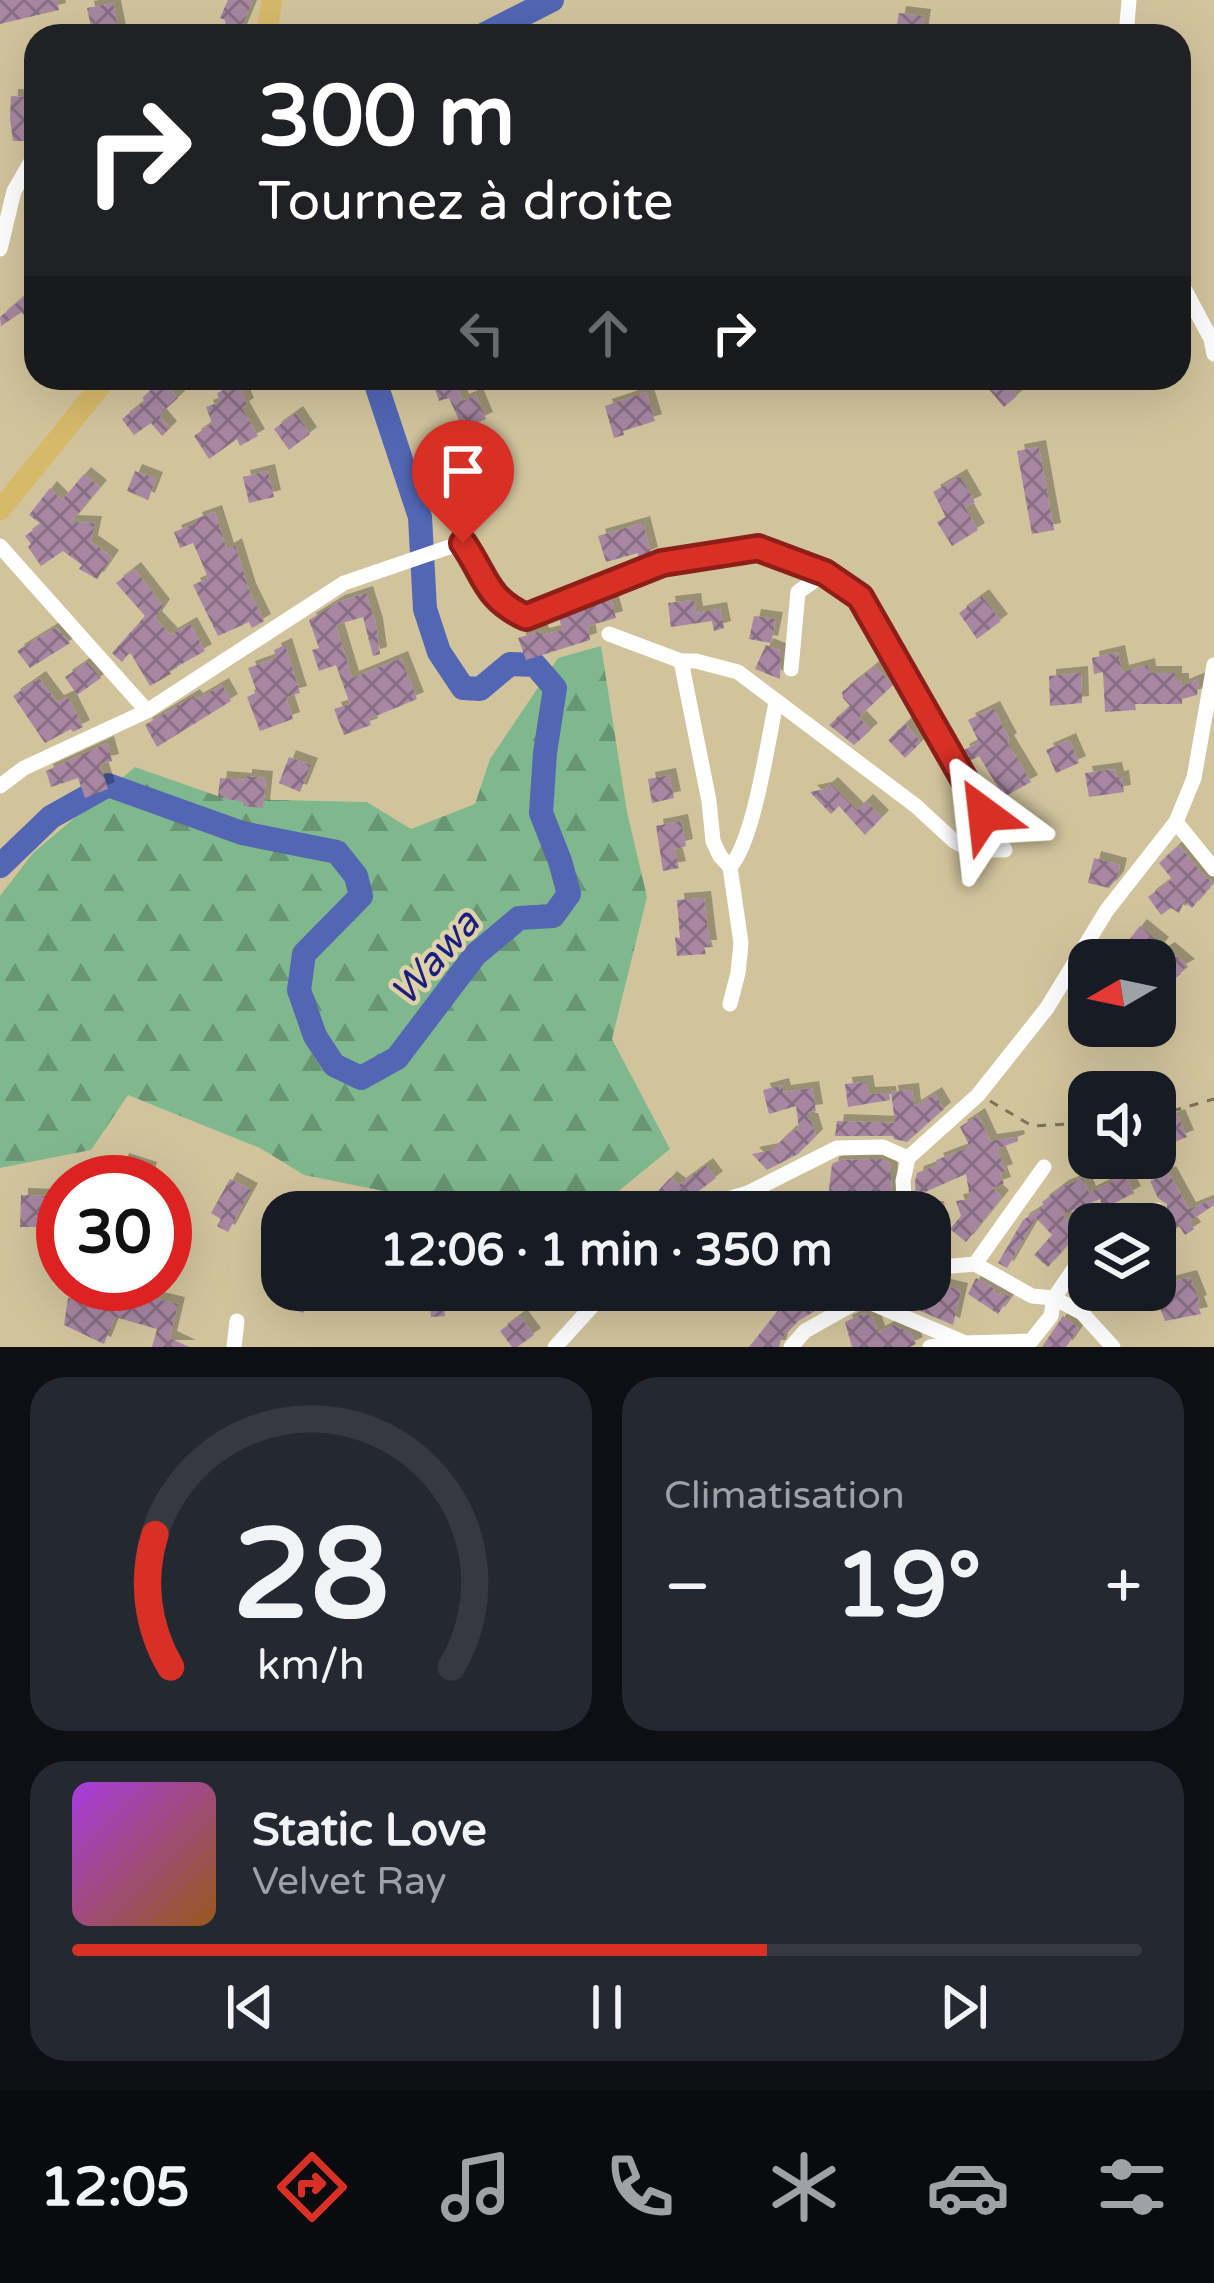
<!DOCTYPE html>
<html lang="fr">
<head>
<meta charset="utf-8">
<style>
	:root { --surface:#171b24; --page:#242831; --text:#f1f3f6; --muted:#9ea1a6; --line:#363941; --accent:#d93025 }
	body { margin:0; font-family:"Varela Round",sans-serif; background:var(--page); color:var(--text); height:100vh; display:flex; flex-direction:column; font-size:45px; white-space:nowrap }
	* { box-sizing:border-box; margin:0 }
	p { font-size:39px; color:var(--muted) }
	.icon { flex:none; width:66px; height:66px; fill:none; stroke:currentColor; stroke-width:2; stroke-linecap:round; stroke-linejoin:round }
	.map { position:relative; height:1347px; overflow:hidden }
	.details { display:flex; flex-direction:column; gap:30px; padding:30px; background:#0d0f14; flex:1 }
	.details>* { flex:none }
	.guide { position:absolute; left:24px; top:24px; width:1167px; height:366px; border-radius:36px; box-shadow:0 12px 48px #0002; background:#202124; color:#fff; overflow:hidden }
	.needle { width:78px; rotate:261deg }
	.fabs { position:absolute; left:1068px; top:939px; display:grid; gap:24px }
	.fabs a { display:grid; place-items:center; width:108px; height:108px; border-radius:24px; background:var(--surface); box-shadow:0 12px 48px #0002; font-size:60px }
	.speed { position:absolute; left:36px; top:1155px; display:flex; gap:24px; font-size:60px; font-weight:700; text-align:center }
	.speed>* { display:grid; place-content:center; width:156px; height:156px; border-radius:50%; background:var(--surface); box-shadow:0 12px 48px #0002; line-height:1 }
	.speed .limit { border:18px solid #d22; background:#fff; color:#111 }
	.pin { position:absolute; display:grid; place-items:center; width:102px; height:102px; color:#fff; margin:-123px -51px; border-radius:50% 50% 50% 0; rotate:-45deg; box-shadow:0 0 12px #0007 }
	.pin .icon { rotate:45deg }
	.me { position:absolute; width:132px; margin:-66px; rotate:330deg; stroke-linejoin:round; filter:drop-shadow(0 0 9px #0008) }
	.turn { display:flex; align-items:center; gap:42px; height:252px; padding:0 36px; font-size:54px }
	.turn .icon { width:156px; height:156px; stroke-width:2.5 }
	.turn b { display:block; font-size:84px; line-height:102px }
	.lanes { display:flex; align-items:center; height:114px; padding:0 36px; background:#0003; justify-content:center; gap:60px; direction:ltr }
	.lanes .off { opacity:.35 }
	.big { font-size:90px; font-weight:700; line-height:1.1 }
	.details .widget { flex:1; display:flex; flex-direction:column; justify-content:center; gap:18px; min-width:0; padding:0 42px; border-radius:36px; background:var(--page) }
	.details .dial { align-items:center; gap:0 }
	.dial svg { height:312px; overflow:visible; fill:none; stroke:var(--line); stroke-width:7; stroke-linecap:round; text-anchor:middle }
	.dial text { fill:var(--text); stroke:none }
	.song { display:flex; align-items:center; gap:36px }
	.cover { width:144px; height:144px; border-radius:18px; background:linear-gradient(135deg,hsl(280 70% 55%),hsl(30 70% 35%)) }
	.played { height:12px; border-radius:6px; background:linear-gradient(90deg,var(--accent) 65%,var(--line) 65%) }
	.keys { display:flex; justify-content:space-around; direction:ltr }
	.heat { display:flex; justify-content:space-between; align-items:center; font-size:66px; direction:ltr }
	.details .tiles { flex:1; display:grid; gap:30px; grid-template-columns:1fr 1fr }
	.widget:last-child { grid-column:span 2 }
	.trip { position:absolute; left:261px; top:1191px; width:690px; height:120px; border-radius:36px; background:var(--surface); box-shadow:0 12px 48px #0002; font-weight:700; line-height:120px; text-align:center }
	.tabs { display:flex; height:192px; justify-content:space-around; align-items:center; background:#090b0e; color:var(--muted) }
	.tabs .icon { width:84px; height:84px }
	.tabs .on { color:var(--accent) }
	.tabs b { font-size:54px; color:var(--text) }
	.map>svg:first-child { display:block }
	.forest { fill:url(#forest-firs) }
	.lines { fill:none; stroke-linecap:round; stroke-linejoin:round }
	.river { stroke:#5266b4; stroke-width:24 }
	.building { fill:url(#building-cross-hatch); filter:url(#shadow) }
	.path { stroke:#7c7257; stroke-width:3; stroke-dasharray:9 9; stroke-linecap:butt }
	.minor { stroke:#fff; stroke-width:15 }
	.highway { stroke:#d6ba6a; stroke-width:21 }
	.route-casing { stroke:#8d1f18; stroke-width:30 }
	.route { stroke:#d93025; stroke-width:21 }
	.labels { text-anchor:middle; dominant-baseline:central; stroke-width:9; stroke-linejoin:round; paint-order:stroke }
	.water-label { font-size:39px; font-style:italic; fill:#1a1e7d; stroke:#ded1aa }
</style>
</head>
<body>
<div class="map">
<svg width="1214" height="1347" viewBox="0 0 1214 1347">
	<defs>
		<pattern id="forest-firs" width="22" height="20" patternUnits="userSpaceOnUse" patternTransform="scale(3)"><rect width="22" height="20" fill="#80b88d"/><path d="M5 1l3.5 6h-7zM16 11l3.5 6h-7z" fill="#689572"/></pattern>
		<pattern id="building-cross-hatch" width="8" height="8" patternUnits="userSpaceOnUse" patternTransform="scale(3)"><rect width="8" height="8" fill="#a787a2"/><path d="M0 0l8 8M0 8l8-8" fill="none" stroke="#886e82"/></pattern>
		<filter id="shadow"><feDropShadow dx="7" dy="-7" stdDeviation="0" flood-color="#0004"/></filter>
	</defs>
	<rect width="100%" height="100%" fill="#d1c49d"/>
	<!-- forest -->
	<path class="forest" d="M601,646L627,812L647,897L612,1039L670,1149L593,1212H529L510,1209L508,1212H432L418,1198L304,1175L260,1148L128,1095L91,1150L0,1168V896L33,853L135,767L226,799L367,802L411,829L475,804L490,759L558,658Z"/>
	<g class="lines">
		<!-- river -->
		<g class="river">
			<path d="M481,36L552,0"/>
			<path d="M0,866L51,817L108,785L242,833L337,852L356,876L361,896L304,954L299,990L315,1036L334,1065L361,1078L397,1058L475,955L519,918L553,916L569,894L560,861L541,813L545,753L555,688L535,665L510,664L480,689L463,688L439,652L425,609L420,517L374,378"/>
		</g>
	</g>
	<!-- building -->
	<g class="building">
		<path d="M0,0H57L59,10L0,24Z"/>
		<path d="M228,0H253L238,36H227L225,20L220,18Z"/>
		<path d="M113,3L119,32L93,36L87,8Z"/>
		<path d="M899,13L924,16L921,36H895Z"/>
		<path d="M11,96L30,97L28,130H33V141H13L10,119Z"/>
		<path d="M36,287V338L22,312L1,326L0,317Z"/>
		<path d="M431,378H455L462,401L476,395L486,419L463,429L449,398L439,401Z"/>
		<path d="M996,378H1002L1017,396L1004,407L986,386Z"/>
		<path d="M162,380L178,398L159,415L170,428L162,436L151,423L134,435L122,419L145,401L142,398Z"/>
		<path d="M238,383L247,405L242,408L258,436L240,446L237,439L209,459L194,436L212,423L206,407L220,402L217,393Z"/>
		<path d="M646,392L655,421L623,431L624,435L614,438L605,406Z"/>
		<path d="M296,413L310,434L289,450L274,429Z"/>
		<path d="M1039,447L1054,530L1032,534L1017,451Z"/>
		<path d="M135,471L156,479L148,500L127,491Z"/>
		<path d="M268,471L274,497L249,503L243,477Z"/>
		<path d="M84,474L100,487L71,522L95,523L91,542L112,557L97,579L79,569L82,565L63,551L41,566L28,547L31,544L25,536L41,524L29,515L50,488L62,500Z"/>
		<path d="M960,476L975,502L965,507L978,530L952,546L937,522L946,517L933,492Z"/>
		<path d="M215,512L227,550L235,545L249,590L264,621L252,628L249,622L218,636L193,585L208,578L202,563L193,543L180,548L174,532L196,523L195,519Z"/>
		<path d="M643,523L651,554L639,559L638,553L606,562L598,536Z"/>
		<path d="M134,569L163,606L155,618L171,635L190,624L205,651L169,671L171,674L150,686L130,652L122,662L112,653L145,616L116,583Z"/>
		<path d="M366,593L376,625L380,654L373,656L363,617L336,625L352,678L401,658L417,699L369,719L371,725L344,735L334,709L350,704L336,665L319,671L312,650L319,648L309,620L338,602Z"/>
		<path d="M610,596L616,618L588,626L590,640L526,660L518,638L541,631L542,635L562,630L559,617Z"/>
		<path d="M982,596L1001,621L977,639L959,613Z"/>
		<path d="M694,600L696,613L720,609L724,628L714,631L712,621L671,627L668,603Z"/>
		<path d="M754,616L776,619L771,643L749,639Z"/>
		<path d="M56,627L70,643L30,668L17,651Z"/>
		<path d="M285,645L300,693L286,697L293,719L260,731L247,697L257,692L248,668L276,658L274,650Z"/>
		<path d="M766,645L781,651L780,679L755,669Z"/>
		<path d="M1118,652L1122,672L1148,665L1149,673H1175V680H1182V686L1199,679L1197,695L1182,699V704H1135L1136,710L1105,712L1103,672L1094,674L1092,658Z"/>
		<path d="M87,662L101,678L77,695L65,677Z"/>
		<path d="M875,666L893,685L859,717L871,730L854,745L829,725L850,706L843,698L842,692Z"/>
		<path d="M1081,673L1082,703L1050,706L1049,676Z"/>
		<path d="M39,678L57,702L68,697L83,727L73,732L71,729L45,743L13,696Z"/>
		<path d="M222,685L231,701L157,747L145,725L193,696L196,700Z"/>
		<path d="M993,708L1010,740L1007,742L1031,782L1004,797L979,756L968,762L962,751L979,742L968,720Z"/>
		<path d="M905,724L921,742L905,758L888,740Z"/>
		<path d="M1069,740L1079,763L1056,773L1046,750Z"/>
		<path d="M107,743L112,761L100,764L108,789L85,798L78,778L51,787L46,771Z"/>
		<path d="M289,757L311,765L300,792L279,783Z"/>
		<path d="M1115,769L1117,778L1122,777L1124,792L1089,797L1085,773Z"/>
		<path d="M669,775L674,798L652,803L648,779Z"/>
		<path d="M245,776L266,778L263,808L243,806V802L218,797L220,778L245,780Z"/>
		<path d="M831,784L857,810L866,801L882,817L865,835L839,806L831,814L810,792L825,789Z"/>
		<path d="M681,821L686,846L674,849L679,868L663,871L656,826Z"/>
		<path d="M1179,845L1205,877L1214,882L1192,908L1184,902L1179,913L1171,908L1161,915L1148,897L1172,879L1159,863Z"/>
		<path d="M1094,858L1120,865L1117,878L1109,888L1088,883Z"/>
		<path d="M704,898L710,947H704L706,954L677,956L675,937L680,938L677,900Z"/>
		<path d="M1140,926L1162,944L1148,960L1125,945Z"/>
		<path d="M1168,949L1188,966L1179,971L1181,974L1155,994V960H1149Z"/>
		<path d="M866,1082L868,1094L889,1093L890,1100L848,1107L845,1084Z"/>
		<path d="M782,1085L784,1092L812,1088L816,1111L808,1112V1120H811L816,1136L798,1154L767,1170L752,1154L772,1150L789,1133L799,1129L796,1106L769,1114L763,1090Z"/>
		<path d="M912,1090L914,1107L935,1094L944,1109L907,1142L894,1139L893,1136H835L837,1121L895,1123L891,1092Z"/>
		<path d="M978,1115L990,1141L1017,1137L1018,1141L997,1149L1006,1171L1000,1173L1004,1184L992,1188L1002,1197L966,1242L950,1229L961,1216L956,1201L970,1199L966,1174L916,1196L915,1182L917,1173L938,1165L936,1160L970,1147L960,1127Z"/>
		<path d="M1178,1116L1187,1137L1162,1147L1155,1125Z"/>
		<path d="M881,1159L890,1163L893,1212H884L883,1205L870,1207L868,1195L844,1199L845,1202L833,1205L829,1189L832,1164L840,1160Z"/>
		<path d="M122,1160L150,1169L146,1182L116,1179Z"/>
		<path d="M706,1165L716,1178L692,1196L690,1192L674,1212H639L670,1178L679,1185Z"/>
		<path d="M1169,1173L1189,1209L1214,1199V1205L1189,1222L1194,1229L1185,1235L1179,1226L1173,1232L1166,1218L1167,1204L1158,1198L1150,1181Z"/>
		<path d="M1125,1175L1134,1193L1103,1209L1100,1199L1062,1215L1079,1232L1048,1267L1034,1255L1052,1235L1036,1218L1007,1268L998,1263L1023,1220L1045,1206L1042,1202L1062,1187L1083,1178L1089,1193Z"/>
		<path d="M230,1179L251,1190L228,1232L217,1226L221,1219L211,1213Z"/>
		<path d="M21,1195L52,1196L51,1227H20Z"/>
		<path d="M930,1208H937L943,1255L930,1256Z"/>
		<path d="M1157,1265L1163,1284L1190,1277L1200,1302L1197,1303L1201,1314L1165,1321L1155,1294Z"/>
		<path d="M976,1278L995,1289L993,1292L998,1295L1001,1292L1010,1297L998,1314L968,1294Z"/>
		<path d="M85,1284H142L140,1295L178,1304L170,1338L189,1347H152L157,1329L115,1317L104,1344L64,1325L68,1298L78,1299Z"/>
		<path d="M940,1285L961,1290L953,1325L902,1303L907,1290H939Z"/>
		<path d="M283,1290H311L303,1313L278,1304Z"/>
		<path d="M397,1290L443,1291L445,1316L431,1317L430,1308L399,1310Z"/>
		<path d="M802,1290H851L798,1321L781,1339L779,1347H749L788,1298Z"/>
		<path d="M864,1313L873,1317L878,1333L893,1325L911,1333L916,1344L910,1347H852L845,1322Z"/>
		<path d="M520,1316L534,1335L517,1347H512L500,1331Z"/>
		<path d="M1063,1316L1079,1328L1066,1347H1042Z"/>
	</g>
	<g class="lines">
		<!-- path -->
		<g class="path">
			<path d="M990,1101L1032,1126L1089,1123"/>
			<path d="M1155,1116L1214,1099"/>
		</g>
		<!-- minor -->
		<g class="minor">
			<path d="M1126,36L1129,0"/>
			<path d="M0,249L14,191L36,153"/>
			<path d="M1179,279L1211,339L1214,354"/>
			<path d="M0,546L147,711"/>
			<path d="M609,634L681,661H696L738,672L916,806L954,841L971,850H1005L859,597L825,573L798,592L791,669"/>
			<path d="M681,661L709,801L713,841L720,856L730,867L741,943L738,973L730,1004"/>
			<path d="M0,786L24,768L147,711L344,583L461,543L464,544C482,577 490,601 526,617L661,563L758,548L825,573"/>
			<path d="M1176,822L1214,869"/>
			<path d="M730,867C754,841 768,740 776,703"/>
			<path d="M704,1212L714,1203L748,1193L837,1148L883,1147L908,1158"/>
			<path d="M905,1212L903,1181L908,1158L978,1095L1047,1008L1107,910L1176,822L1194,778L1214,665"/>
			<path d="M1125,1224L1157,1210"/>
			<path d="M975,1264L1044,1167"/>
			<path d="M930,1268L975,1264L1032,1296L1054,1298L1082,1313L1113,1347"/>
			<path d="M863,1298L895,1290"/>
			<path d="M234,1347L237,1321"/>
			<path d="M555,1347L607,1290"/>
			<path d="M791,1347L805,1331L862,1299L965,1343L1031,1341L1051,1316L1054,1298L1089,1247"/>
			<path d="M930,1347L963,1343"/>
		</g>
		<!-- highway -->
		<g class="highway">
			<path d="M266,36L272,0"/>
			<path d="M0,510L107,378"/>
		</g>
	</g>
	<g class="lines">
		<defs>
			<path id="route" d="M463,543C486,576 485,598 526,617L662,563L758,548L825,573L860,597L984,814"/>
		</defs>
		<!-- route casing -->
		<use href="#route" class="route-casing"/>
		<!-- route -->
		<use href="#route" class="route"/>
	</g>
	<g class="labels">
		<!-- water labels -->
		<g class="water-label">
			<text transform="translate(435 958) rotate(-49)">Wawa</text>
		</g>
	</g>
</svg>
<div class="fabs">
<a><svg class="needle" viewBox="-14 -14 28 28"><path d="M0-13l5 13h-10z" fill="#e53935"/><path d="M0 13l5-13h-10z" fill="#9ea1a6"/></svg></a>
<a><svg class="icon" aria-label="sound" viewBox="0 0 24 24"><path d="M4 9h4l5-4v14l-5-4H4zM17 9q2 3 0 6"/></svg></a>
<a><svg class="icon" aria-label="layers" viewBox="0 0 24 24"><path d="M12 4l9 5-9 5-9-5zM3 14l9 5 9-5"/></svg></a>
</div>
<div class="speed"><div class="limit">30</div></div>
<div class="pin" style="left:463px;top:543px;background:#d93025"><svg class="icon" aria-label="arrive" viewBox="0 0 24 24"><path d="M6 21V4h12l-3 4 3 4H6"/></svg></div>
<svg class="me" style="left:984px;top:814px" viewBox="-20 -20 40 40"><path d="M0-17L14 15 0 8-14 15z" fill="#d93025" stroke="#fff" stroke-width="4"/></svg>
<div class="trip">12:06 · 1 min · 350 m</div>
<div class="guide">
<div class="turn"><svg class="icon" aria-label="right" viewBox="0 0 24 24"><path d="M7 20v-9h11M14 6l5 5-5 5"/></svg><div><b>300 m</b>Tournez à droite</div></div>
<div class="lanes"><svg class="icon off" aria-label="left" viewBox="0 0 24 24"><path d="M17 20v-9H6M10 6l-5 5 5 5"/></svg><svg class="icon off" aria-label="ahead" viewBox="0 0 24 24"><path d="M12 20V5M6 11l6-6 6 6"/></svg><svg class="icon" aria-label="right" viewBox="0 0 24 24"><path d="M7 20v-9h11M14 6l5 5-5 5"/></svg></div>
</div>
</div>
<section class="details">
<div class="tiles">
<div class="widget dial"><svg viewBox="0 0 100 80">
<path d="M14 69A42 42 0 1 1 86 69"/>
<path d="M14 69A42 42 0 0 1 10 35" stroke="#d93025"/>
<text x="50" y="56" font-size="32" font-weight="700">28</text>
<text x="50" y="72" font-size="11">km/h</text>
</svg></div>
<div class="widget"><p>Climatisation</p>
<div class="heat"><a>−</a><b class="big">19°</b><a>+</a></div>
</div>
<div class="widget">
<div class="song"><i class="cover"></i><div><b>Static Love</b><p>Velvet Ray</p></div></div>
<div class="played"></div>
<div class="keys"><svg class="icon" aria-label="previous" viewBox="0 0 24 24"><path d="M18 5L8 12l10 7zM5 5v14"/></svg><svg class="icon" aria-label="pause" viewBox="0 0 24 24"><path d="M8 5v14M16 5v14"/></svg><svg class="icon" aria-label="next" viewBox="0 0 24 24"><path d="M6 5l10 7-10 7zM19 5v14"/></svg></div>
</div>
</div>
</section>
<nav class="tabs">
<b>12:05</b>
<svg class="icon on" aria-label="directions" viewBox="0 0 24 24"><path d="M12 3l9 9-9 9-9-9zM9 14v-3h6M13 9l2 2-2 2"/></svg>
<svg class="icon" aria-label="music" viewBox="0 0 24 24"><path d="M9 18V5l10-2v13"/><circle cx="6" cy="18" r="3"/><circle cx="16" cy="16" r="3"/></svg>
<svg class="icon" aria-label="phone" viewBox="0 0 24 24"><path d="M5 4h4l2 5-3 2q2 4 5 5l2-3 5 2v4C11 20 4 13 5 4z"/></svg>
<svg class="icon" aria-label="climate" viewBox="0 0 24 24"><path d="M12 3v18M4 7l16 10M4 17L20 7"/></svg>
<svg class="icon" aria-label="car" viewBox="0 0 24 24"><path d="M5 17H2v-5l4-1 3-4h7l3 4 3 1v5h-3M9 17h6M6 11h13"/><circle cx="7" cy="17" r="2"/><circle cx="17" cy="17" r="2"/></svg>
<svg class="icon" aria-label="filters" viewBox="0 0 24 24"><path d="M4 7h16M4 17h16"/><circle cx="9" cy="7" r="2"/><circle cx="15" cy="17" r="2"/></svg>
</nav>
</body>
</html>
